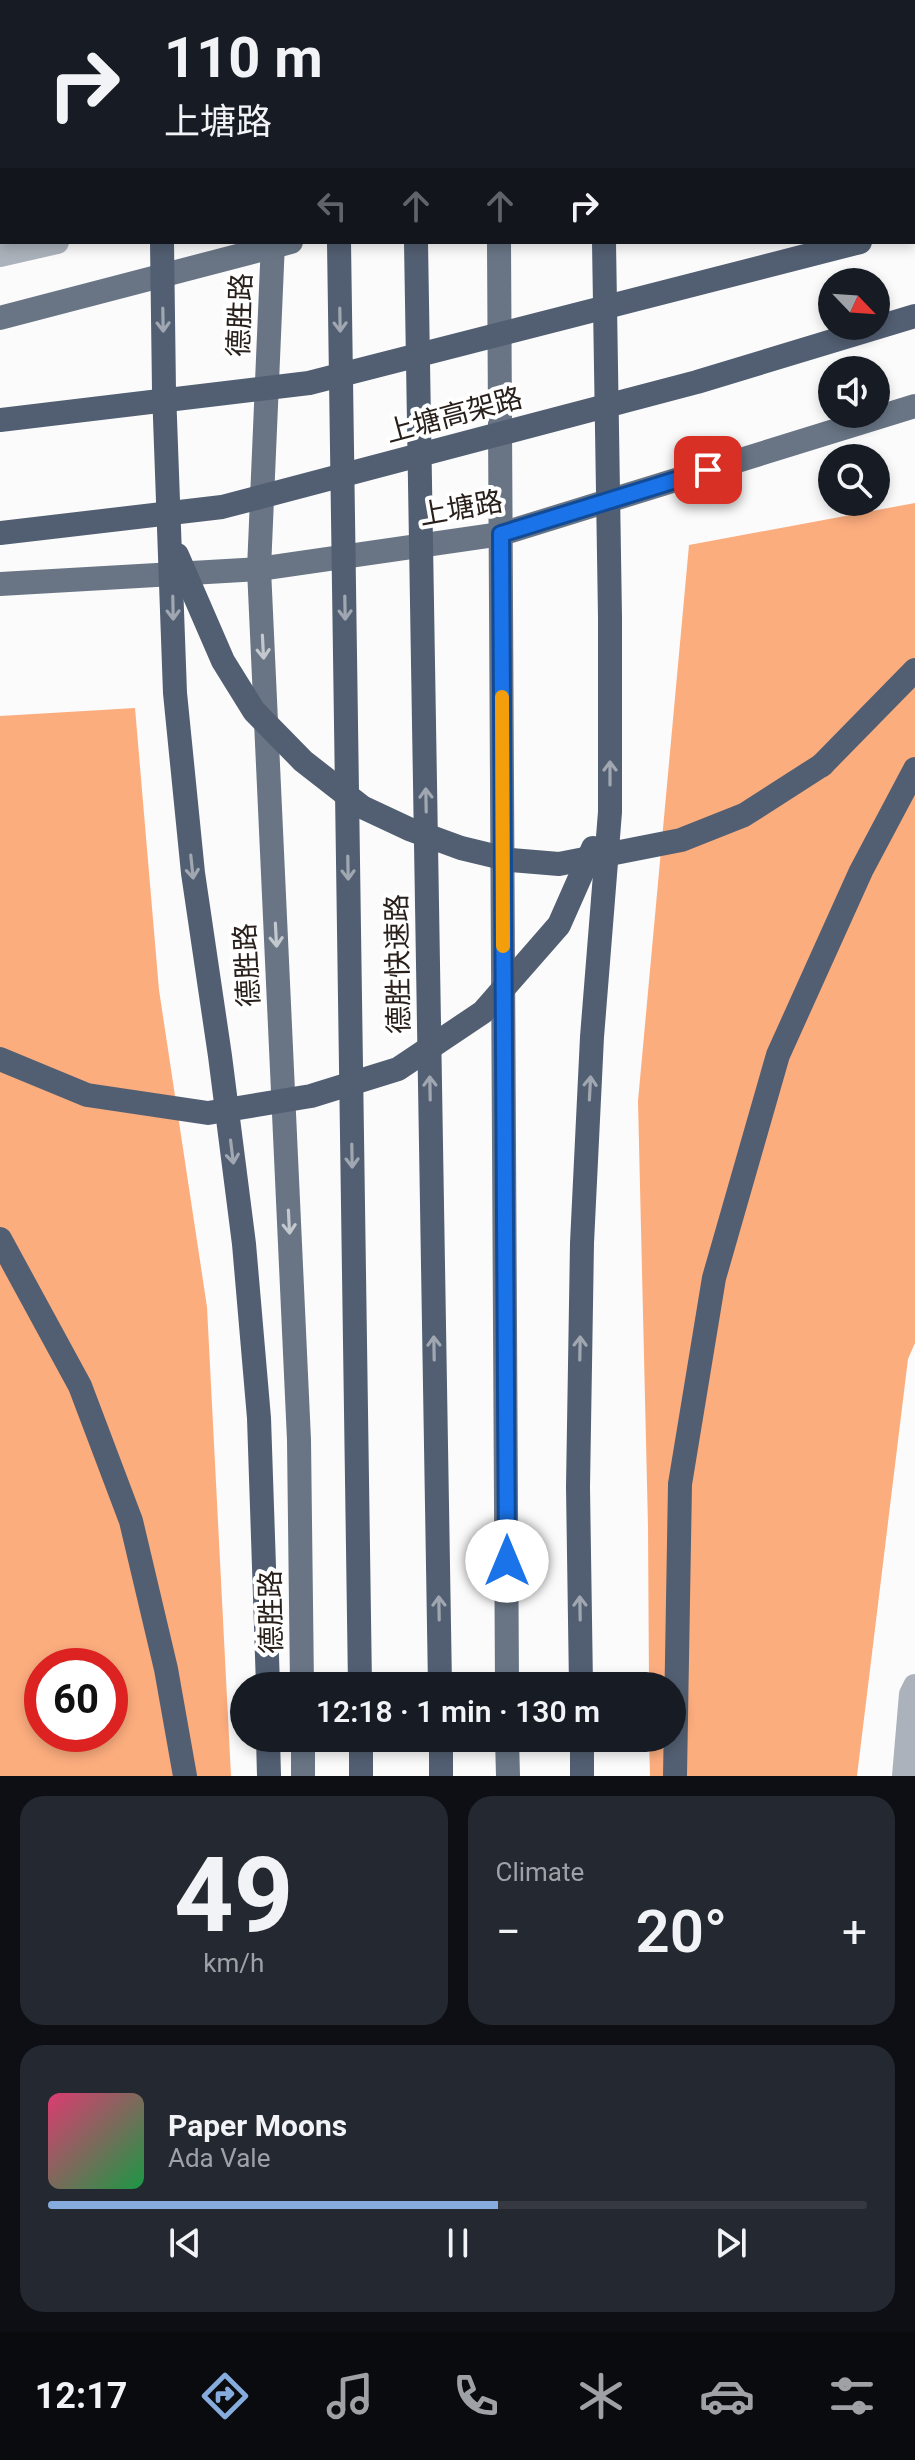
<!DOCTYPE html>
<html lang="en">
<head>
<meta charset="utf-8">
<style>
	:root { --surface:#171b24; --page:#242831; --text:#f1f3f6; --muted:#9ea1a6; --line:#363941; --accent:#85acdd }
	body { margin:0; font-family:Roboto,"Noto Sans SC",sans-serif; background:var(--page); color:var(--text); height:100vh; display:flex; flex-direction:column; font-size:30px; white-space:nowrap }
	* { box-sizing:border-box; margin:0 }
	p { font-size:26px; color:var(--muted) }
	.icon { flex:none; width:44px; height:44px; fill:none; stroke:currentColor; stroke-width:2; stroke-linecap:round; stroke-linejoin:round }
	.map { position:relative; height:1776px; overflow:hidden }
	.details { display:flex; flex-direction:column; gap:20px; padding:20px; background:#0d0f14; flex:1 }
	.details>* { flex:none }
	.top-card { position:absolute; left:0px; top:0px; width:916px; height:244px; box-shadow:0 4px 12px #0003; background:#171b24; color:var(--text); overflow:hidden }
	.needle { width:52px; rotate:115deg }
	.controls { position:absolute; left:818px; top:268px; display:grid; gap:16px }
	.controls a { display:grid; place-items:center; width:72px; height:72px; border-radius:50%; background:var(--surface); box-shadow:0 4px 12px #0003; font-size:40px }
	.speed { position:absolute; left:24px; top:1648px; display:flex; gap:16px; font-size:40px; font-weight:700; text-align:center }
	.speed>* { display:grid; place-content:center; width:104px; height:104px; border-radius:50%; background:var(--surface); box-shadow:0 4px 12px #0003; line-height:1 }
	.speed .limit { border:12px solid #d22; background:#fff; color:#111 }
	.pin { position:absolute; display:grid; place-items:center; width:68px; height:68px; color:#fff; margin:-34px; border-radius:16px; box-shadow:0 4px 12px #0006 }
	.me { position:absolute; width:88px; margin:-44px; rotate:0deg; stroke-linejoin:round; filter:drop-shadow(0 0 6px #0008) }
	.turn { display:flex; align-items:center; gap:28px; height:168px; padding:0 32px; font-size:36px }
	.turn .icon { width:104px; height:104px; stroke-width:2.5 }
	.turn b { display:block; font-size:56px; line-height:68px }
	.lanes { display:flex; align-items:center; height:76px; padding:0 32px; background:#0003; justify-content:center; gap:40px; direction:ltr }
	.lanes .off { opacity:.35 }
	.big { font-size:60px; font-weight:600; line-height:1.1 }
	.details .card { flex:1; display:flex; flex-direction:column; justify-content:center; gap:12px; min-width:0; padding:0 28px; border-radius:24px; background:var(--page) }
	.details .dial { align-items:center; gap:0 }
	.dial b { font-size:104px; line-height:1 }
	.song { display:flex; align-items:center; gap:24px }
	.cover { width:96px; height:96px; border-radius:12px; background:linear-gradient(135deg,hsl(340 70% 55%),hsl(140 70% 35%)) }
	.played { height:8px; border-radius:4px; background:linear-gradient(90deg,var(--accent) 55%,var(--line) 55%) }
	.keys { display:flex; justify-content:space-around; direction:ltr }
	.heat { display:flex; justify-content:space-between; align-items:center; font-size:44px; direction:ltr }
	.details .tiles { flex:1; display:grid; gap:20px; grid-template-columns:1fr 1fr }
	.card:last-child { grid-column:span 2 }
	.trip { position:absolute; left:230px; top:1672px; width:456px; height:80px; border-radius:40px; background:var(--surface); box-shadow:0 4px 12px #0003; font-weight:600; line-height:80px; text-align:center }
	.menu { display:flex; height:128px; justify-content:space-around; align-items:center; background:#090b0e; color:var(--muted) }
	.menu .icon { width:56px; height:56px }
	.menu .selected { color:var(--accent) }
	.menu b { font-size:36px; color:var(--text) }
	.map>svg:first-child { display:block }
	.forest { fill:#fcad7e; fill-rule:evenodd }
	.lines { fill:none; stroke-linecap:round; stroke-linejoin:round }
	.lane { stroke:#abb2bb; stroke-width:24 }
	.primary { stroke:#697585; stroke-width:24 }
	.highway { stroke:#525f72; stroke-width:24 }
	.highway-bridge { stroke:#525f72; stroke-width:24 }
	.oneway { stroke:#a0a7b1 }
	.oneway2 { stroke:#c3c8ce }
	.route-casing { stroke:#114b97; stroke-width:20 }
	.route { stroke:#1a73e8; stroke-width:14 }
	.slow { stroke:#f59e0b; stroke-width:14 }
	.labels { text-anchor:middle; dominant-baseline:central; stroke-width:8; stroke-linejoin:round; paint-order:stroke }
	.street-label { font-size:28px; fill:#29201b; stroke:#fff }
</style>
</head>
<body>
<div class="map">
<svg width="915" height="1776" viewBox="0 0 915 1776">
	<rect width="100%" height="100%" fill="#fbfbfb"/>
	<!-- forest -->
	<g class="forest">
		<path d="M915,503V1343L908,1359L857,1776H650L649,1738H672V1686H649L648,1526L638,1101L689,545Z"/>
		<path d="M135,708L159,990L207,1307L231,1776H0V716ZM42,1666H110V1734H42Z"/>
	</g>
	<g class="lines">
		<!-- lane -->
		<g class="lane">
			<path d="M0,255L57,242"/>
			<path d="M904,1776L911,1694L915,1686"/>
		</g>
		<!-- primary -->
		<g class="primary">
			<path d="M490,0V2"/>
			<path d="M275,2V0"/>
			<path d="M914,51H915"/>
			<path d="M273,242L259,569L299,1440L302,1686"/>
			<path d="M499,242L507,1686"/>
			<path d="M0,318L291,242"/>
			<path d="M0,584L259,569L501,534L915,406"/>
			<path d="M303,1738V1776"/>
			<path d="M507,1738L508,1776"/>
		</g>
		<!-- highway -->
		<g class="highway">
			<path d="M336,0V2"/>
			<path d="M412,0V2"/>
			<path d="M575,0V2"/>
			<path d="M173,2V0"/>
			<path d="M198,2L199,0"/>
			<path d="M914,228H915"/>
			<path d="M822,765L915,670"/>
			<path d="M0,1239L80,1386L131,1521L166,1669L185,1776"/>
			<path d="M268,1738L269,1776"/>
			<path d="M361,1738V1776"/>
			<path d="M441,1738V1776"/>
			<path d="M582,1738V1776"/>
			<path d="M675,1776L680,1484L714,1278L778,1055L861,871L915,769"/>
		</g>
		<!-- highway-bridge -->
		<g class="highway-bridge">
			<path d="M162,242L164,391L175,693L193,873L220,1056L244,1244L259,1418L268,1686"/>
			<path d="M339,242L360,1686"/>
			<path d="M416,242L440,1686"/>
			<path d="M0,420L309,383L860,242"/>
			<path d="M0,533L222,507L697,382L915,316"/>
			<path d="M177,555L223,661L254,711L303,761L362,807L409,829L461,848L511,860L559,864L681,840L744,815L822,765"/>
			<path d="M0,1059L87,1095L208,1113L311,1096L398,1069L483,1012L559,925L593,848"/>
			<path d="M581,1686L578,1487L582,1243L592,1037L610,812V617L604,242"/>
		</g>
	</g>
	<!-- one-way arrows -->
	<defs><path id="oneway-shaft" d="M-6 0H5M1.5-3L5.5 0L1.5 3" fill="none" stroke-width="1.6" stroke-linecap="round" stroke-linejoin="round" transform="scale(2)"/></defs>
	<g class="oneway">
		<use href="#oneway-shaft" transform="translate(163 320) rotate(89)"/>
		<use href="#oneway-shaft" transform="translate(340 320) rotate(89)"/>
		<use href="#oneway-shaft" transform="translate(173 608) rotate(89)"/>
		<use href="#oneway-shaft" transform="translate(345 608) rotate(89)"/>
		<use href="#oneway-shaft" transform="translate(610 773) rotate(-90)"/>
		<use href="#oneway-shaft" transform="translate(426 800) rotate(-91)"/>
		<use href="#oneway-shaft" transform="translate(192 867) rotate(84)"/>
		<use href="#oneway-shaft" transform="translate(348 868) rotate(89)"/>
		<use href="#oneway-shaft" transform="translate(430 1088) rotate(-91)"/>
		<use href="#oneway-shaft" transform="translate(590 1088) rotate(-87)"/>
		<use href="#oneway-shaft" transform="translate(232 1152) rotate(83)"/>
		<use href="#oneway-shaft" transform="translate(352 1156) rotate(89)"/>
		<use href="#oneway-shaft" transform="translate(434 1348) rotate(-91)"/>
		<use href="#oneway-shaft" transform="translate(580 1348) rotate(-89)"/>
		<use href="#oneway-shaft" transform="translate(439 1608) rotate(-91)"/>
		<use href="#oneway-shaft" transform="translate(580 1608) rotate(-91)"/>
	</g>
	<g class="oneway2">
		<use href="#oneway-shaft" transform="translate(263 647) rotate(87)"/>
		<use href="#oneway-shaft" transform="translate(276 935) rotate(87)"/>
		<use href="#oneway-shaft" transform="translate(289 1222) rotate(87)"/>
	</g>
	<g class="lines">
		<defs>
			<path id="route" d="M507,1561L501,534L708,470"/>
		</defs>
		<!-- route casing -->
		<use href="#route" class="route-casing"/>
		<!-- route -->
		<use href="#route" class="route"/>
		<!-- slow -->
		<path class="slow" d="M502,697L503,946"/>
	</g>
	<g class="labels">
		<!-- street labels -->
		<g class="street-label">
			<text transform="translate(240 315) rotate(-88)">德胜路</text>
			<text transform="translate(454 415) rotate(-15)">上塘高架路</text>
			<text transform="translate(461 508) rotate(-10)">上塘路</text>
			<text transform="translate(398 964) rotate(-91)">德胜快速路</text>
			<text transform="translate(247 965) rotate(-93)">德胜路</text>
			<text transform="translate(271 1612) rotate(-91)">德胜路</text>
		</g>
	</g>
</svg>
<div class="controls">
<a><svg class="needle" viewBox="-14 -14 28 28"><path d="M0-13l5 13h-10z" fill="#e53935"/><path d="M0 13l5-13h-10z" fill="#9ea1a6"/></svg></a>
<a><svg class="icon" aria-label="sound" viewBox="0 0 24 24"><path d="M4 9h4l5-4v14l-5-4H4zM17 9q2 3 0 6"/></svg></a>
<a><svg class="icon" aria-label="search" viewBox="0 0 24 24"><circle cx="10" cy="10" r="6"/><path d="M15 15l6 6"/></svg></a>
</div>
<div class="speed"><div class="limit">60</div></div>
<div class="pin" style="left:708px;top:470px;background:#d93025"><svg class="icon" aria-label="arrive" viewBox="0 0 24 24"><path d="M6 21V4h12l-3 4 3 4H6"/></svg></div>
<svg class="me" style="left:507px;top:1561px" viewBox="-20 -20 40 40"><circle r="19" fill="#fff"/><path d="M0-13L10 11 0 6-10 11z" fill="#1a73e8"/></svg>
<div class="trip">12:18 · 1 min · 130 m</div>
<div class="top-card">
<div class="turn"><svg class="icon" aria-label="right" viewBox="0 0 24 24"><path d="M7 20v-9h11M14 6l5 5-5 5"/></svg><div><b>110 m</b>上塘路</div></div>
<div class="lanes"><svg class="icon off" aria-label="left" viewBox="0 0 24 24"><path d="M17 20v-9H6M10 6l-5 5 5 5"/></svg><svg class="icon off" aria-label="ahead" viewBox="0 0 24 24"><path d="M12 20V5M6 11l6-6 6 6"/></svg><svg class="icon off" aria-label="ahead" viewBox="0 0 24 24"><path d="M12 20V5M6 11l6-6 6 6"/></svg><svg class="icon" aria-label="right" viewBox="0 0 24 24"><path d="M7 20v-9h11M14 6l5 5-5 5"/></svg></div>
</div>
</div>
<section class="details">
<div class="tiles">
<div class="card dial"><b>49</b><p>km/h</p></div>
<div class="card"><p>Climate</p>
<div class="heat"><a>−</a><b class="big">20°</b><a>+</a></div>
</div>
<div class="card">
<div class="song"><i class="cover"></i><div><b>Paper Moons</b><p>Ada Vale</p></div></div>
<div class="played"></div>
<div class="keys"><svg class="icon" aria-label="previous" viewBox="0 0 24 24"><path d="M18 5L8 12l10 7zM5 5v14"/></svg><svg class="icon" aria-label="pause" viewBox="0 0 24 24"><path d="M8 5v14M16 5v14"/></svg><svg class="icon" aria-label="next" viewBox="0 0 24 24"><path d="M6 5l10 7-10 7zM19 5v14"/></svg></div>
</div>
</div>
</section>
<nav class="menu">
<b>12:17</b>
<svg class="icon selected" aria-label="directions" viewBox="0 0 24 24"><path d="M12 3l9 9-9 9-9-9zM9 14v-3h6M13 9l2 2-2 2"/></svg>
<svg class="icon" aria-label="music" viewBox="0 0 24 24"><path d="M9 18V5l10-2v13"/><circle cx="6" cy="18" r="3"/><circle cx="16" cy="16" r="3"/></svg>
<svg class="icon" aria-label="phone" viewBox="0 0 24 24"><path d="M5 4h4l2 5-3 2q2 4 5 5l2-3 5 2v4C11 20 4 13 5 4z"/></svg>
<svg class="icon" aria-label="climate" viewBox="0 0 24 24"><path d="M12 3v18M4 7l16 10M4 17L20 7"/></svg>
<svg class="icon" aria-label="car" viewBox="0 0 24 24"><path d="M5 17H2v-5l4-1 3-4h7l3 4 3 1v5h-3M9 17h6M6 11h13"/><circle cx="7" cy="17" r="2"/><circle cx="17" cy="17" r="2"/></svg>
<svg class="icon" aria-label="filters" viewBox="0 0 24 24"><path d="M4 7h16M4 17h16"/><circle cx="9" cy="7" r="2"/><circle cx="15" cy="17" r="2"/></svg>
</nav>
</body>
</html>
